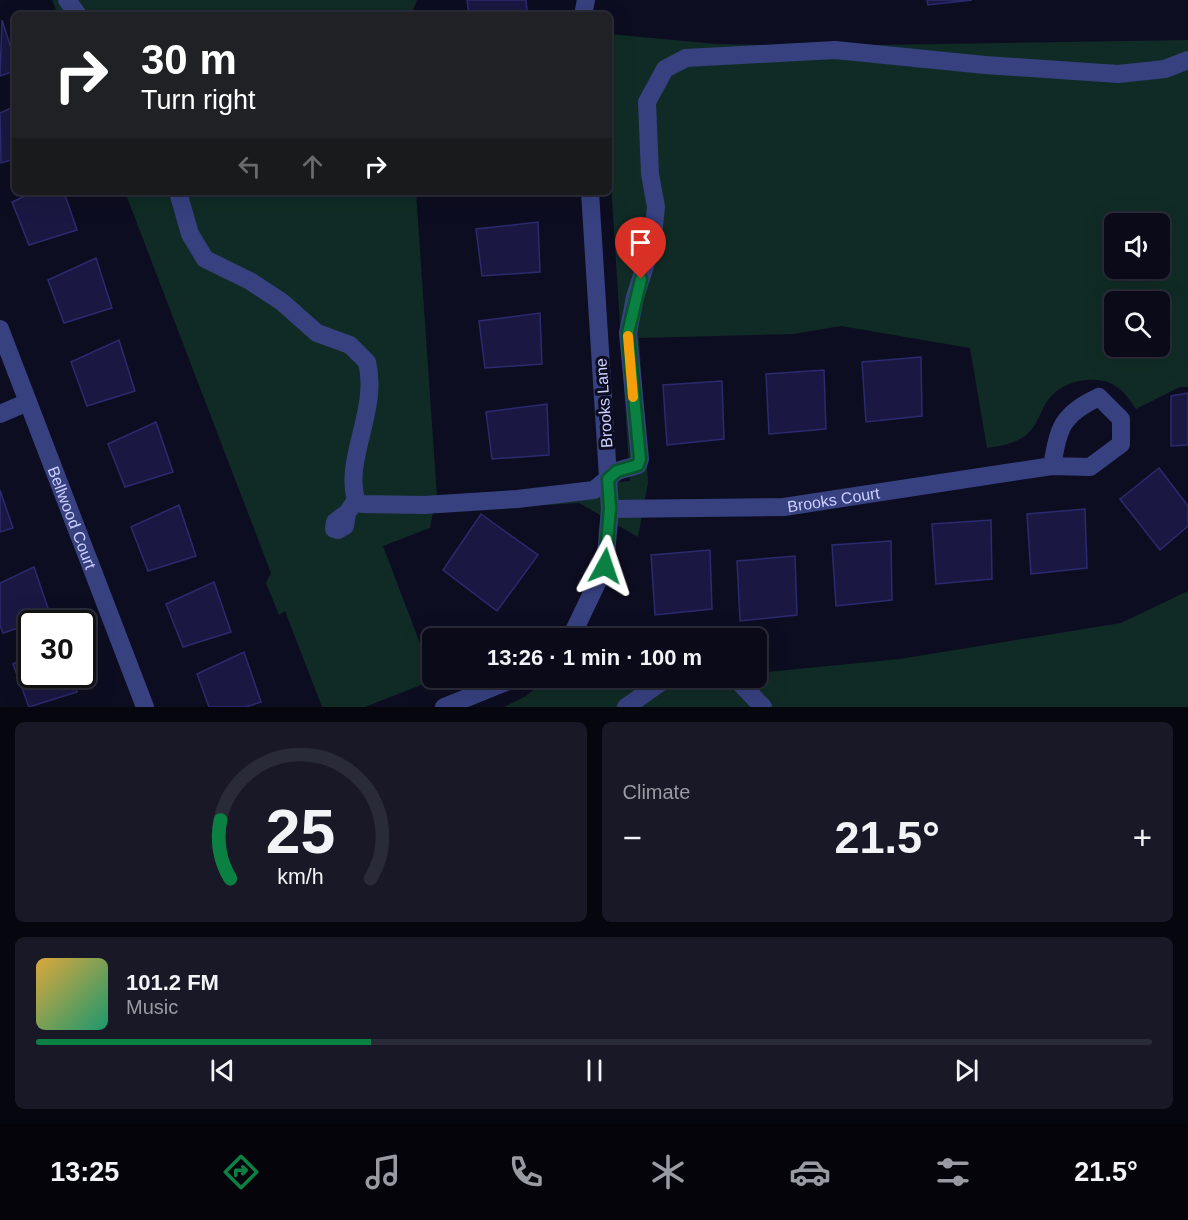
<!DOCTYPE html>
<html lang="en">
<head>
<meta charset="utf-8">
<style>
	:root { --surface:#0a0a19; --page:#181826; --text:#f1f3f6; --muted:#999aa2; --line:#2a2b38; --accent:#0b8043 }
	body { margin:0; font-family:Helvetica,sans-serif; background:var(--page); color:var(--text); height:100vh; display:flex; flex-direction:column; font-size:22px; white-space:nowrap }
	* { box-sizing:border-box; margin:0 }
	p { font-size:20px; color:var(--muted) }
	.icon { flex:none; width:33px; height:33px; fill:none; stroke:currentColor; stroke-width:2; stroke-linecap:round; stroke-linejoin:round }
	.map { position:relative; height:707px; overflow:hidden }
	.sheet { display:flex; flex-direction:column; gap:15px; padding:15px; background:#06060e; flex:1 }
	.sheet>* { flex:none }
	.guide { position:absolute; left:12px; top:12px; width:600px; height:183px; border-radius:9px; box-shadow:0 6px 24px #0002,0 0 0 2px var(--line); background:#202124; color:#fff; overflow:hidden }
	.fabs { position:absolute; left:1104px; top:213px; display:grid; gap:12px }
	.fabs a { display:grid; place-items:center; width:66px; height:66px; border-radius:9px; background:var(--surface); box-shadow:0 6px 24px #0002,0 0 0 2px var(--line); font-size:30px }
	.speed { position:absolute; left:18px; top:610px; display:flex; gap:12px; font-size:30px; font-weight:700; text-align:center }
	.speed>* { display:grid; place-content:center; width:78px; height:78px; border-radius:50%; background:var(--surface); box-shadow:0 6px 24px #0002,0 0 0 2px var(--line); line-height:1 }
	.speed .limit { border:3px solid #111; border-radius:9px; background:#fff; color:#111 }
	.pin { position:absolute; display:grid; place-items:center; width:51px; height:51px; color:#fff; margin:-62px -26px; border-radius:50% 50% 50% 0; rotate:-45deg; box-shadow:0 0 6px #0007 }
	.pin .icon { rotate:45deg }
	.me { position:absolute; width:66px; margin:-33px; rotate:5deg; stroke-linejoin:round; filter:drop-shadow(0 0 4px #0008) }
	.turn { display:flex; align-items:center; gap:21px; height:126px; padding:0 30px; font-size:27px }
	.turn .icon { width:78px; height:78px; stroke-width:2.5 }
	.turn b { display:block; font-size:42px; line-height:51px }
	.lanes { display:flex; align-items:center; height:57px; padding:0 30px; background:#0003; justify-content:center; gap:30px; direction:ltr }
	.lanes .off { opacity:.35 }
	.big { font-size:45px; font-weight:700; line-height:1.1 }
	.sheet .card { flex:1; display:flex; flex-direction:column; justify-content:center; gap:9px; min-width:0; padding:0 21px; border-radius:9px; background:var(--page) }
	.sheet .dial { align-items:center; gap:0 }
	.dial svg { height:156px; overflow:visible; fill:none; stroke:var(--line); stroke-width:7; stroke-linecap:round; text-anchor:middle }
	.dial text { fill:var(--text); stroke:none }
	.song { display:flex; align-items:center; gap:18px }
	.cover { width:72px; height:72px; border-radius:9px; background:linear-gradient(135deg,hsl(40 70% 55%),hsl(160 70% 35%)) }
	.played { height:6px; border-radius:3px; background:linear-gradient(90deg,var(--accent) 30%,var(--line) 30%) }
	.keys { display:flex; justify-content:space-around; direction:ltr }
	.heat { display:flex; justify-content:space-between; align-items:center; font-size:33px; direction:ltr }
	.sheet .tiles { flex:1; display:grid; gap:15px; grid-template-columns:1fr 1fr }
	.card:last-child { grid-column:span 2 }
	.trip { position:absolute; left:422px; top:628px; width:345px; height:60px; border-radius:9px; background:var(--surface); box-shadow:0 6px 24px #0002,0 0 0 2px var(--line); font-weight:700; line-height:60px; text-align:center }
	.tab-bar { display:flex; height:96px; justify-content:space-around; align-items:center; background:#04040a; color:var(--muted) }
	.tab-bar .icon { width:42px; height:42px }
	.tab-bar .current { color:var(--accent) }
	.tab-bar b { font-size:27px; color:var(--text) }
	.map>svg:first-child { display:block }
	.green { fill:#102b25; fill-rule:evenodd }
	.building { fill:#1a1842; stroke:#2c2a6e; stroke-width:1.5 }
	.lines { fill:none; stroke-linecap:round; stroke-linejoin:round }
	.minor { stroke:#374180; stroke-width:18 }
	.route-casing { stroke:#07532c; stroke-width:15 }
	.route { stroke:#0b8043; stroke-width:10 }
	.slow { stroke:#f59e0b; stroke-width:10 }
	.labels { text-anchor:middle; dominant-baseline:central; stroke-width:6; stroke-linejoin:round; paint-order:stroke }
	.street-label { font-size:16px; fill:#cccfff; stroke:#0d0d21 }
</style>
</head>
<body>
<div class="map">
<svg width="1188" height="707" viewBox="0 0 1188 707">
	<rect width="100%" height="100%" fill="#0d0d21"/>
	<!-- green -->
	<g class="green">
		<path d="M52,0H417L411,15H58Z"/>
		<path d="M609,34L717,44L813,46L1188,40V387H1180L1136,409C1129,399 1122,388 1110,383C1089,375 1061,382 1048,400C1039,413 1037,429 1022,438C1012,444 999,446 987,448L970,348L841,326L793,334L639,338L648,483L638,537L579,503L433,512L430,528L383,546L434,680L365,707H322L285,611L279,615L266,583L271,573L125,192H416L437,497L630,481L609,153ZM1114,224H1160V268H1114ZM1114,302H1160V346H1114Z"/>
		<path d="M1188,591V707H504L524,697L549,678H756V673L900,659L1121,623Z"/>
	</g>
	<!-- building -->
	<g class="building">
		<path d="M467,0H526L527,11L469,14Z"/>
		<path d="M927,0H972L928,5Z"/>
		<path d="M2,20L15,60V71L0,76Z"/>
		<path d="M15,106V159L1,163L0,113Z"/>
		<path d="M34,192H64L77,230L29,245L12,202Z"/>
		<path d="M538,222L540,272L482,276L476,229Z"/>
		<path d="M96,258L112,308L64,323L48,280Z"/>
		<path d="M540,313L542,364L485,368L479,321Z"/>
		<path d="M119,340L135,391L87,406L71,362Z"/>
		<path d="M921,357L922,416L866,422L862,362Z"/>
		<path d="M824,370L826,429L769,434L766,374Z"/>
		<path d="M722,381L724,439L667,445L663,385Z"/>
		<path d="M1188,393V445L1171,446V396Z"/>
		<path d="M547,404L549,455L492,459L486,412Z"/>
		<path d="M156,422L173,472L125,487L108,444Z"/>
		<path d="M1159,468L1188,506V526L1160,550L1120,499Z"/>
		<path d="M0,490L13,528L0,532Z"/>
		<path d="M179,505L196,556L148,571L131,527Z"/>
		<path d="M1085,509L1087,568L1031,574L1027,514Z"/>
		<path d="M481,514L538,555L497,611L443,570Z"/>
		<path d="M991,520L992,579L936,584L932,524Z"/>
		<path d="M891,541L892,600L836,606L832,545Z"/>
		<path d="M710,550L712,609L655,615L651,555Z"/>
		<path d="M795,556L797,615L740,621L737,561Z"/>
		<path d="M34,567L51,617L3,633L0,625V583Z"/>
		<path d="M214,582L231,632L183,647L166,604Z"/>
		<path d="M244,652L261,702L246,707H209L197,674Z"/>
		<path d="M32,655V675H72L77,692L29,707L13,664Z"/>
	</g>
	<g class="lines">
		<!-- minor -->
		<g class="minor">
			<path d="M67,0L78,15"/>
			<path d="M583,15L586,0"/>
			<path d="M178,192L190,234L205,259L250,281L282,302L317,333L350,345L367,362C379,410 344,458 356,500L362,504L424,505L517,499L594,490L617,471L638,465L640,459L628,333L635,297L652,244L656,207L650,174L647,102L665,69L686,58L835,50L985,65L1118,74L1165,69L1188,60"/>
			<path id="s1" d="M0,329L145,707"/>
			<path d="M0,414L28,402"/>
			<path id="s2" d="M610,509L784,507L1052,466L1090,467L1121,444V419L1099,397C1061,415 1059,427 1052,466"/>
			<path d="M347,513L345,526L338,530L334,529L335,522L347,513L356,500"/>
			<path d="M565,639L573,633L605,566L610,509L590,192"/>
			<path d="M735,678L763,707"/>
			<path d="M444,707L516,678"/>
			<path d="M626,707L667,678"/>
		</g>
	</g>
	<g class="lines">
		<defs>
			<path id="route" d="M605,566L610,508L608,479L617,471L638,465L640,459L628,333L641,279"/>
		</defs>
		<!-- route casing -->
		<use href="#route" class="route-casing"/>
		<!-- route -->
		<use href="#route" class="route"/>
		<!-- slow -->
		<path class="slow" d="M628,336L633,397"/>
	</g>
	<g class="labels">
		<!-- street labels -->
		<g class="street-label">
			<text transform="translate(604 403) rotate(-94)">Brooks Lane</text>
			<text stroke="none"><textPath href="#s2" startOffset="224">Brooks Court</textPath></text>
			<text stroke="none"><textPath href="#s1" startOffset="202">Bellwood Court</textPath></text>
		</g>
	</g>
</svg>
<div class="fabs">
<a><svg class="icon" aria-label="sound" viewBox="0 0 24 24"><path d="M4 9h4l5-4v14l-5-4H4zM17 9q2 3 0 6"/></svg></a>
<a><svg class="icon" aria-label="search" viewBox="0 0 24 24"><circle cx="10" cy="10" r="6"/><path d="M15 15l6 6"/></svg></a>
</div>
<div class="speed"><div class="limit">30</div></div>
<div class="pin" style="left:641px;top:279px;background:#d93025"><svg class="icon" aria-label="arrive" viewBox="0 0 24 24"><path d="M6 21V4h12l-3 4 3 4H6"/></svg></div>
<svg class="me" style="left:605px;top:566px" viewBox="-20 -20 40 40"><path d="M0-17L14 15 0 8-14 15z" fill="#0b8043" stroke="#fff" stroke-width="4"/></svg>
<div class="trip">13:26 · 1 min · 100 m</div>
<div class="guide">
<div class="turn"><svg class="icon" aria-label="right" viewBox="0 0 24 24"><path d="M7 20v-9h11M14 6l5 5-5 5"/></svg><div><b>30 m</b>Turn right</div></div>
<div class="lanes"><svg class="icon off" aria-label="left" viewBox="0 0 24 24"><path d="M17 20v-9H6M10 6l-5 5 5 5"/></svg><svg class="icon off" aria-label="ahead" viewBox="0 0 24 24"><path d="M12 20V5M6 11l6-6 6 6"/></svg><svg class="icon" aria-label="right" viewBox="0 0 24 24"><path d="M7 20v-9h11M14 6l5 5-5 5"/></svg></div>
</div>
</div>
<section class="sheet">
<div class="tiles">
<div class="card dial"><svg viewBox="0 0 100 80">
<path d="M14 69A42 42 0 1 1 86 69"/>
<path d="M14 69A42 42 0 0 1 9 39" stroke="#0b8043"/>
<text x="50" y="56" font-size="32" font-weight="700">25</text>
<text x="50" y="72" font-size="11">km/h</text>
</svg></div>
<div class="card"><p>Climate</p>
<div class="heat"><a>−</a><b class="big">21.5°</b><a>+</a></div>
</div>
<div class="card">
<div class="song"><i class="cover"></i><div><b>101.2 FM</b><p>Music</p></div></div>
<div class="played"></div>
<div class="keys"><svg class="icon" aria-label="previous" viewBox="0 0 24 24"><path d="M18 5L8 12l10 7zM5 5v14"/></svg><svg class="icon" aria-label="pause" viewBox="0 0 24 24"><path d="M8 5v14M16 5v14"/></svg><svg class="icon" aria-label="next" viewBox="0 0 24 24"><path d="M6 5l10 7-10 7zM19 5v14"/></svg></div>
</div>
</div>
</section>
<nav class="tab-bar">
<b>13:25</b>
<svg class="icon current" aria-label="directions" viewBox="0 0 24 24"><path d="M12 3l9 9-9 9-9-9zM9 14v-3h6M13 9l2 2-2 2"/></svg>
<svg class="icon" aria-label="music" viewBox="0 0 24 24"><path d="M9 18V5l10-2v13"/><circle cx="6" cy="18" r="3"/><circle cx="16" cy="16" r="3"/></svg>
<svg class="icon" aria-label="phone" viewBox="0 0 24 24"><path d="M5 4h4l2 5-3 2q2 4 5 5l2-3 5 2v4C11 20 4 13 5 4z"/></svg>
<svg class="icon" aria-label="climate" viewBox="0 0 24 24"><path d="M12 3v18M4 7l16 10M4 17L20 7"/></svg>
<svg class="icon" aria-label="car" viewBox="0 0 24 24"><path d="M5 17H2v-5l4-1 3-4h7l3 4 3 1v5h-3M9 17h6M6 11h13"/><circle cx="7" cy="17" r="2"/><circle cx="17" cy="17" r="2"/></svg>
<svg class="icon" aria-label="filters" viewBox="0 0 24 24"><path d="M4 7h16M4 17h16"/><circle cx="9" cy="7" r="2"/><circle cx="15" cy="17" r="2"/></svg>
<b>21.5°</b>
</nav>
</body>
</html>
